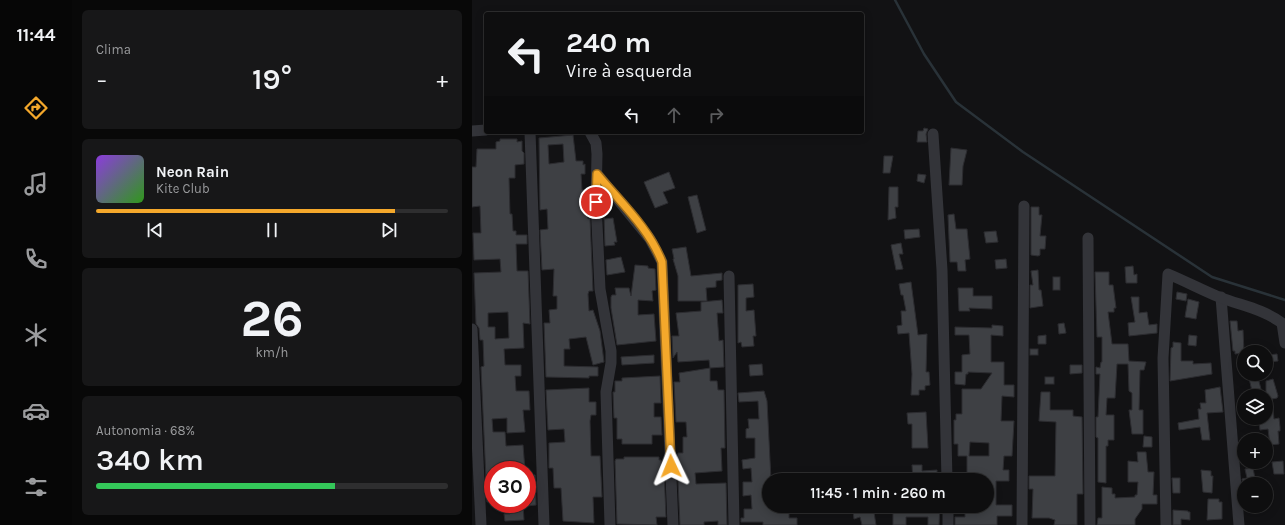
<!DOCTYPE html>
<html lang="pt">
<head>
<meta charset="utf-8">
<style>
	:root { --surface:#0e0e0f; --page:#171718; --text:#f1f3f6; --muted:#9b9c9e; --line:#2e2e2f; --accent:#f4a82b }
	body { margin:0; font-family:Karla,sans-serif; background:var(--page); color:var(--text); height:100vh; display:flex; flex-direction:column; font-size:15px; white-space:nowrap }
	* { box-sizing:border-box; margin:0 }
	p { font-size:13px; color:var(--muted) }
	.icon { flex:none; width:22px; height:22px; fill:none; stroke:currentColor; stroke-width:2; stroke-linecap:round; stroke-linejoin:round }
	.map { position:relative; flex:1; overflow:hidden }
	.side { display:flex; flex-direction:column; gap:10px; padding:10px; background:#080808; width:400px }
	.side>* { flex:none }
	.banner { position:absolute; left:12px; top:12px; width:380px; height:122px; border-radius:4px; box-shadow:0 2px 10px #0003,0 0 0 1px var(--line); background:#0e0e0f; color:var(--text); overflow:hidden }
	.fabs { position:absolute; left:765px; top:345px; display:grid; gap:8px }
	.fabs a { display:grid; place-items:center; width:36px; height:36px; border-radius:50%; background:var(--surface); box-shadow:0 2px 10px #0003,0 0 0 1px var(--line); font-size:20px }
	.speed { position:absolute; left:12px; top:461px; display:flex; gap:8px; font-size:20px; font-weight:700; text-align:center }
	.speed>* { display:grid; place-content:center; width:52px; height:52px; border-radius:50%; background:var(--surface); box-shadow:0 2px 10px #0003,0 0 0 1px var(--line); line-height:1 }
	.speed .limit { border:6px solid #d22; background:#fff; color:#111 }
	.pin { position:absolute; display:grid; place-items:center; width:34px; height:34px; color:#fff; margin:-17px; border:2px solid #fff; border-radius:50%; box-shadow:0 1px 4px #0007 }
	.me { position:absolute; width:44px; margin:-22px; rotate:358deg; stroke-linejoin:round; filter:drop-shadow(0 0 3px #0008) }
	.turn { display:flex; align-items:center; gap:14px; height:84px; padding:0 16px; font-size:18px }
	.turn .icon { width:52px; height:52px; stroke-width:2.5 }
	.turn b { display:block; font-size:28px; line-height:34px }
	.lanes { display:flex; align-items:center; height:38px; padding:0 16px; background:#0003; justify-content:center; gap:20px; direction:ltr }
	.lanes .off { opacity:.35 }
	.big { font-size:30px; font-weight:600; line-height:1.1 }
	.side .widget { flex:1; display:flex; flex-direction:column; justify-content:center; gap:6px; min-width:0; padding:0 14px; border-radius:6px; background:var(--page) }
	.side .dial { align-items:center; gap:0 }
	.dial b { font-size:52px; line-height:1 }
	.song { display:flex; align-items:center; gap:12px }
	.cover { width:48px; height:48px; border-radius:6px; background:linear-gradient(135deg,hsl(270 70% 55%),hsl(110 70% 35%)) }
	.played { height:4px; border-radius:2px; background:linear-gradient(90deg,var(--accent) 85%,var(--line) 85%) }
	.keys { display:flex; justify-content:space-around; direction:ltr }
	.heat { display:flex; justify-content:space-between; align-items:center; font-size:22px; direction:ltr }
	.charge { height:6px; border-radius:3px; background:linear-gradient(90deg,#34c759 68%,var(--line) 0) }
	.trip { position:absolute; left:290px; top:473px; width:232px; height:40px; border-radius:20px; background:var(--surface); box-shadow:0 2px 10px #0003,0 0 0 1px var(--line); font-weight:600; line-height:40px; text-align:center }
	main { display:flex; flex:1; min-height:0 }
	.tabs { display:flex; flex-direction:column; width:72px; justify-content:space-around; align-items:center; background:#060606; color:var(--muted) }
	.tabs .icon { width:28px; height:28px }
	.tabs .selected { color:var(--accent) }
	.tabs b { font-size:18px; color:var(--text) }
	.map>svg:first-child { display:block }
	.lines { fill:none; stroke-linecap:round; stroke-linejoin:round }
	.stream { stroke:#293238; stroke-width:2.5 }
	.building { fill:#3e4044; stroke:#2c2c30; fill-rule:evenodd }
	.minor { stroke:#333439; stroke-width:11 }
	.route-casing { stroke:#9f6d1c; stroke-width:10 }
	.route { stroke:#f4a82b; stroke-width:7 }
</style>
</head>
<body>
<main>
<nav class="tabs">
<b>11:44</b>
<svg class="icon selected" aria-label="directions" viewBox="0 0 24 24"><path d="M12 3l9 9-9 9-9-9zM9 14v-3h6M13 9l2 2-2 2"/></svg>
<svg class="icon" aria-label="music" viewBox="0 0 24 24"><path d="M9 18V5l10-2v13"/><circle cx="6" cy="18" r="3"/><circle cx="16" cy="16" r="3"/></svg>
<svg class="icon" aria-label="phone" viewBox="0 0 24 24"><path d="M5 4h4l2 5-3 2q2 4 5 5l2-3 5 2v4C11 20 4 13 5 4z"/></svg>
<svg class="icon" aria-label="climate" viewBox="0 0 24 24"><path d="M12 3v18M4 7l16 10M4 17L20 7"/></svg>
<svg class="icon" aria-label="car" viewBox="0 0 24 24"><path d="M5 17H2v-5l4-1 3-4h7l3 4 3 1v5h-3M9 17h6M6 11h13"/><circle cx="7" cy="17" r="2"/><circle cx="17" cy="17" r="2"/></svg>
<svg class="icon" aria-label="filters" viewBox="0 0 24 24"><path d="M4 7h16M4 17h16"/><circle cx="9" cy="7" r="2"/><circle cx="15" cy="17" r="2"/></svg>
</nav>
<section class="side">
<div class="widget"><p>Clima</p>
<div class="heat"><a>−</a><b class="big">19°</b><a>+</a></div>
</div>
<div class="widget">
<div class="song"><i class="cover"></i><div><b>Neon Rain</b><p>Kite Club</p></div></div>
<div class="played"></div>
<div class="keys"><svg class="icon" aria-label="previous" viewBox="0 0 24 24"><path d="M18 5L8 12l10 7zM5 5v14"/></svg><svg class="icon" aria-label="pause" viewBox="0 0 24 24"><path d="M8 5v14M16 5v14"/></svg><svg class="icon" aria-label="next" viewBox="0 0 24 24"><path d="M6 5l10 7-10 7zM19 5v14"/></svg></div>
</div>
<div class="widget dial"><b>26</b><p>km/h</p></div>
<div class="widget"><p>Autonomia · 68%</p><b class="big">340 km</b><div class="charge"></div></div>
</section>
<div class="map">
<svg width="813" height="525" viewBox="0 0 813 525">
	<rect width="100%" height="100%" fill="#121214"/>
	<g class="lines">
		<!-- stream -->
		<path class="stream" d="M423,0L452,54L484,102L551,152L740,277L813,300"/>
	</g>
	<!-- building -->
	<g class="building">
		<path d="M452,128L456,129L454,134L455,142H445L446,131H451Z"/>
		<path d="M101,135L104,161H111V165L113,164V174H109L110,190H112L113,209H115L116,219L118,218L121,291H117L116,294L117,311L121,310L128,331L132,362L121,365L114,337L97,339L98,349H92V366L126,367V376H117V378L74,377L72,323H78L77,310L85,309V296H81L82,269L70,270L68,230L76,229L75,209L68,210L67,138ZM91,144L92,162L77,164L76,145Z"/>
		<path d="M28,139H45V142L50,141V151L52,153V164L43,165V178H37L38,214H40L41,231H44V235H55V244H44L45,271H56L58,324L51,323L52,348L32,349L33,365H49V376H43L44,391H57L58,410H51L53,432L35,433V418L20,419L21,432H33L34,446L51,445L53,470H21V501L15,502L9,367L12,366L11,340H8L7,328L4,324L2,273L29,272L28,259L2,260L1,233H9L8,206L0,207V167H4L5,149H24V142L28,141ZM36,312L37,338L23,339V327H16V313Z"/>
		<path d="M479,148L495,150L491,166L490,185H477Z"/>
		<path d="M412,156H421L418,173H411Z"/>
		<path d="M197,172L203,188L191,192L196,203L183,208L172,182Z"/>
		<path d="M446,174L454,175L452,183L445,181Z"/>
		<path d="M417,187H426V207H423L424,218L416,220Z"/>
		<path d="M225,195L234,230L225,233L216,197Z"/>
		<path d="M559,207H567V215H570L568,236H574L573,249H568V255L566,256L559,255Z"/>
		<path d="M482,214L484,229H495L498,259L493,260L494,271H486L485,262H478L476,215Z"/>
		<path d="M132,217V219L141,218L145,242H142L143,245L133,246Z"/>
		<path d="M447,229L448,237L433,239L432,230Z"/>
		<path d="M524,231L526,242L514,243L512,232Z"/>
		<path d="M429,243L431,254H427L431,269L424,270L419,245Z"/>
		<path d="M214,247L219,276L250,273V280L244,281V287L234,288L235,301H206V276L201,259H202L200,249Z"/>
		<path d="M149,257L153,272L135,275L134,260Z"/>
		<path d="M534,259L535,268L524,269L523,260Z"/>
		<path d="M163,265L176,266V268L183,269L184,290L180,291L181,301L166,300V315L182,314L184,341L145,345L139,308V297L140,295H144L143,288H157L159,296Z"/>
		<path d="M661,266L662,275L665,274V283H654L653,267Z"/>
		<path d="M566,270L567,290H569L571,306L558,308V285H561L559,271Z"/>
		<path d="M623,272H637V285H641L644,308H642V312H636L640,344H656L657,361L674,362L672,370H668L667,410H671V434H660L657,410H660V393L657,391L656,364H645L643,398H635L634,415H642V440H636V446H634V483L626,482V438L624,437V417H626L628,374H624V367L628,368L629,362H630V337H625Z"/>
		<rect x="581" y="277" width="7" height="13"/>
		<path d="M439,282L446,335L455,334L454,372H457L458,385L453,386V390H447V395H439L440,374L437,333L426,334L425,326L430,325L429,311H434L431,295H429L427,284Z"/>
		<path d="M281,284L282,297L274,298V311L282,310L284,336H281L282,346L270,347L269,342L266,343V285Z"/>
		<path d="M486,288H501V296H520V309L497,308L498,311H487Z"/>
		<path d="M705,292L715,294L714,301L704,299Z"/>
		<path d="M659,297H667V313L675,312L677,325L685,324V333L657,336L656,323L663,322Z"/>
		<path d="M716,299L727,302L724,319L713,317Z"/>
		<path d="M250,300L251,313H245L247,341L251,340L252,367L238,368L237,360L206,362L205,352L201,358L200,336H207L204,313L229,311V302Z"/>
		<path d="M758,321H765L766,331L771,330L772,353L763,354V351H761Z"/>
		<path d="M592,323L594,333L587,334L586,324Z"/>
		<path d="M520,325L531,326V336L519,335V362H532V385H542V397L530,396L529,421H542L540,456H532L531,470H537V481H524V505H540V516H525V525H483V517H493V506H515V480H495V456H486V444H482V420H484V414H490V389H509L520,373L496,372V374H494L493,385L483,384V372H490V355L498,354L497,335H483V327L520,328ZM498,442L517,443V456H497Z"/>
		<path d="M574,335V344H566V336Z"/>
		<path d="M717,335L725,336L724,346L716,345Z"/>
		<path d="M701,342L709,343V361H721V364L739,363L740,374L698,381L699,348L701,347Z"/>
		<rect x="558" y="349" width="8" height="6"/>
		<path d="M805,354L806,361L797,362L796,355Z"/>
		<path d="M182,355V363L150,365L149,357Z"/>
		<path d="M290,364L291,375L278,376L277,365Z"/>
		<path d="M598,365H610V373L598,374Z"/>
		<path d="M238,368V381H245L246,390H252L253,448H249L250,471L223,473L224,484L254,483L255,525H246V521L232,522V525H208L205,458L206,453H211V437H215L214,422H204L202,382H208L207,373Z"/>
		<path d="M776,374H785L789,389L780,391Z"/>
		<path d="M188,376L189,403H182V417H189L190,435H180V444H150V439H145V418H142L141,392H143V381H150V378Z"/>
		<rect x="573" y="377" width="9" height="7"/>
		<path d="M801,379L806,396L805,398L800,399L802,419L807,418L808,427V431H806L807,444L798,445L796,429L788,430L787,422L794,421V381Z"/>
		<path d="M748,387L751,412L735,413L738,440H730L728,427L707,430L706,423L727,419L726,409H729L728,403H734L733,390Z"/>
		<path d="M117,388V402H124V415H119L118,421L119,456H128L130,497H121L122,523L91,521L89,488H82L81,468H77V443L93,442L92,429L76,430L74,390Z"/>
		<path d="M292,391L295,401L299,480H297V506H302V508H311V512H317V518H325V525H291V522H269V518H272V509H280L279,495L271,496V482H280L279,468L271,469L270,460L283,458V438H274V429L277,428L276,419H287L286,401L267,402L266,393Z"/>
		<path d="M569,392H578V410H601V416L610,417L611,494H605V525H582L583,520L577,518H560L561,489H557V476H583L584,422L567,421Z"/>
		<path d="M454,412L456,448H440V424H436L435,413Z"/>
		<path d="M672,436L680,437V447H671Z"/>
		<path d="M665,452H674L676,472H682L681,495H685V504H670V509L663,519V525H625L626,518H630V487L640,488V494H643V498L663,497V495H665L666,482H656V461L666,462Z"/>
		<path d="M152,457H187V460H189L190,470H192L194,517H184L185,525L145,524L143,461L144,459H152Z"/>
		<path d="M811,461L812,474H802L800,462Z"/>
		<path d="M440,465H450V471L465,470V479L464,480H441Z"/>
		<path d="M781,468L784,484H771L770,479L775,478L773,469Z"/>
		<path d="M729,470L739,471V476H741L740,493L731,492Z"/>
		<path d="M55,475H63L64,505L55,506Z"/>
		<path d="M700,478H708V493H701Z"/>
		<path d="M736,499H747V502H750V519L735,520Z"/>
		<path d="M38,504H51L52,520L33,521L32,514H38Z"/>
		<path d="M390,506H401L404,525H390L388,517L382,519L381,511Z"/>
		<path d="M421,506H468L467,525H456V517H434V525H421Z"/>
		<path d="M701,510L716,511V512H718V520L709,519V525H701Z"/>
	</g>
	<g class="lines">
		<!-- minor -->
		<g class="minor">
			<path d="M0,131L14,130"/>
			<path d="M58,132L72,525"/>
			<path d="M118,132L124,143L125,154L124,202L128,289L139,351V363L134,392L138,525"/>
			<path d="M461,134L470,270L475,480"/>
			<path d="M125,174L178,239L190,262L201,525"/>
			<path d="M616,238L618,525"/>
			<path d="M257,276L262,525"/>
			<path d="M749,297L767,525"/>
			<path d="M0,329L9,525"/>
			<path d="M476,506V525"/>
			<path d="M550,525L552,206"/>
			<path d="M694,525L691,358L696,274C713,281 730,290 747,297C770,306 789,308 810,323L813,343"/>
		</g>
	</g>
	<g class="lines">
		<defs>
			<path id="route" d="M124,202L125,174C148,202 177,228 190,262L199,466"/>
		</defs>
		<!-- route casing -->
		<use href="#route" class="route-casing"/>
		<!-- route -->
		<use href="#route" class="route"/>
	</g>
</svg>
<div class="fabs">
<a><svg class="icon" aria-label="search" viewBox="0 0 24 24"><circle cx="10" cy="10" r="6"/><path d="M15 15l6 6"/></svg></a>
<a><svg class="icon" aria-label="layers" viewBox="0 0 24 24"><path d="M12 4l9 5-9 5-9-5zM3 14l9 5 9-5"/></svg></a>
<a>+</a>
<a>−</a>
</div>
<div class="speed"><div class="limit">30</div></div>
<div class="pin" style="left:124px;top:202px;background:#d93025"><svg class="icon" aria-label="arrive" viewBox="0 0 24 24"><path d="M6 21V4h12l-3 4 3 4H6"/></svg></div>
<svg class="me" style="left:199px;top:466px" viewBox="-20 -20 40 40"><path d="M0-17L14 15 0 8-14 15z" fill="#f4a82b" stroke="#fff" stroke-width="4"/></svg>
<div class="trip">11:45 · 1 min · 260 m</div>
<div class="banner">
<div class="turn"><svg class="icon" aria-label="left" viewBox="0 0 24 24"><path d="M17 20v-9H6M10 6l-5 5 5 5"/></svg><div><b>240 m</b>Vire à esquerda</div></div>
<div class="lanes"><svg class="icon" aria-label="left" viewBox="0 0 24 24"><path d="M17 20v-9H6M10 6l-5 5 5 5"/></svg><svg class="icon off" aria-label="ahead" viewBox="0 0 24 24"><path d="M12 20V5M6 11l6-6 6 6"/></svg><svg class="icon off" aria-label="right" viewBox="0 0 24 24"><path d="M7 20v-9h11M14 6l5 5-5 5"/></svg></div>
</div>
</div>
</main>
</body>
</html>
